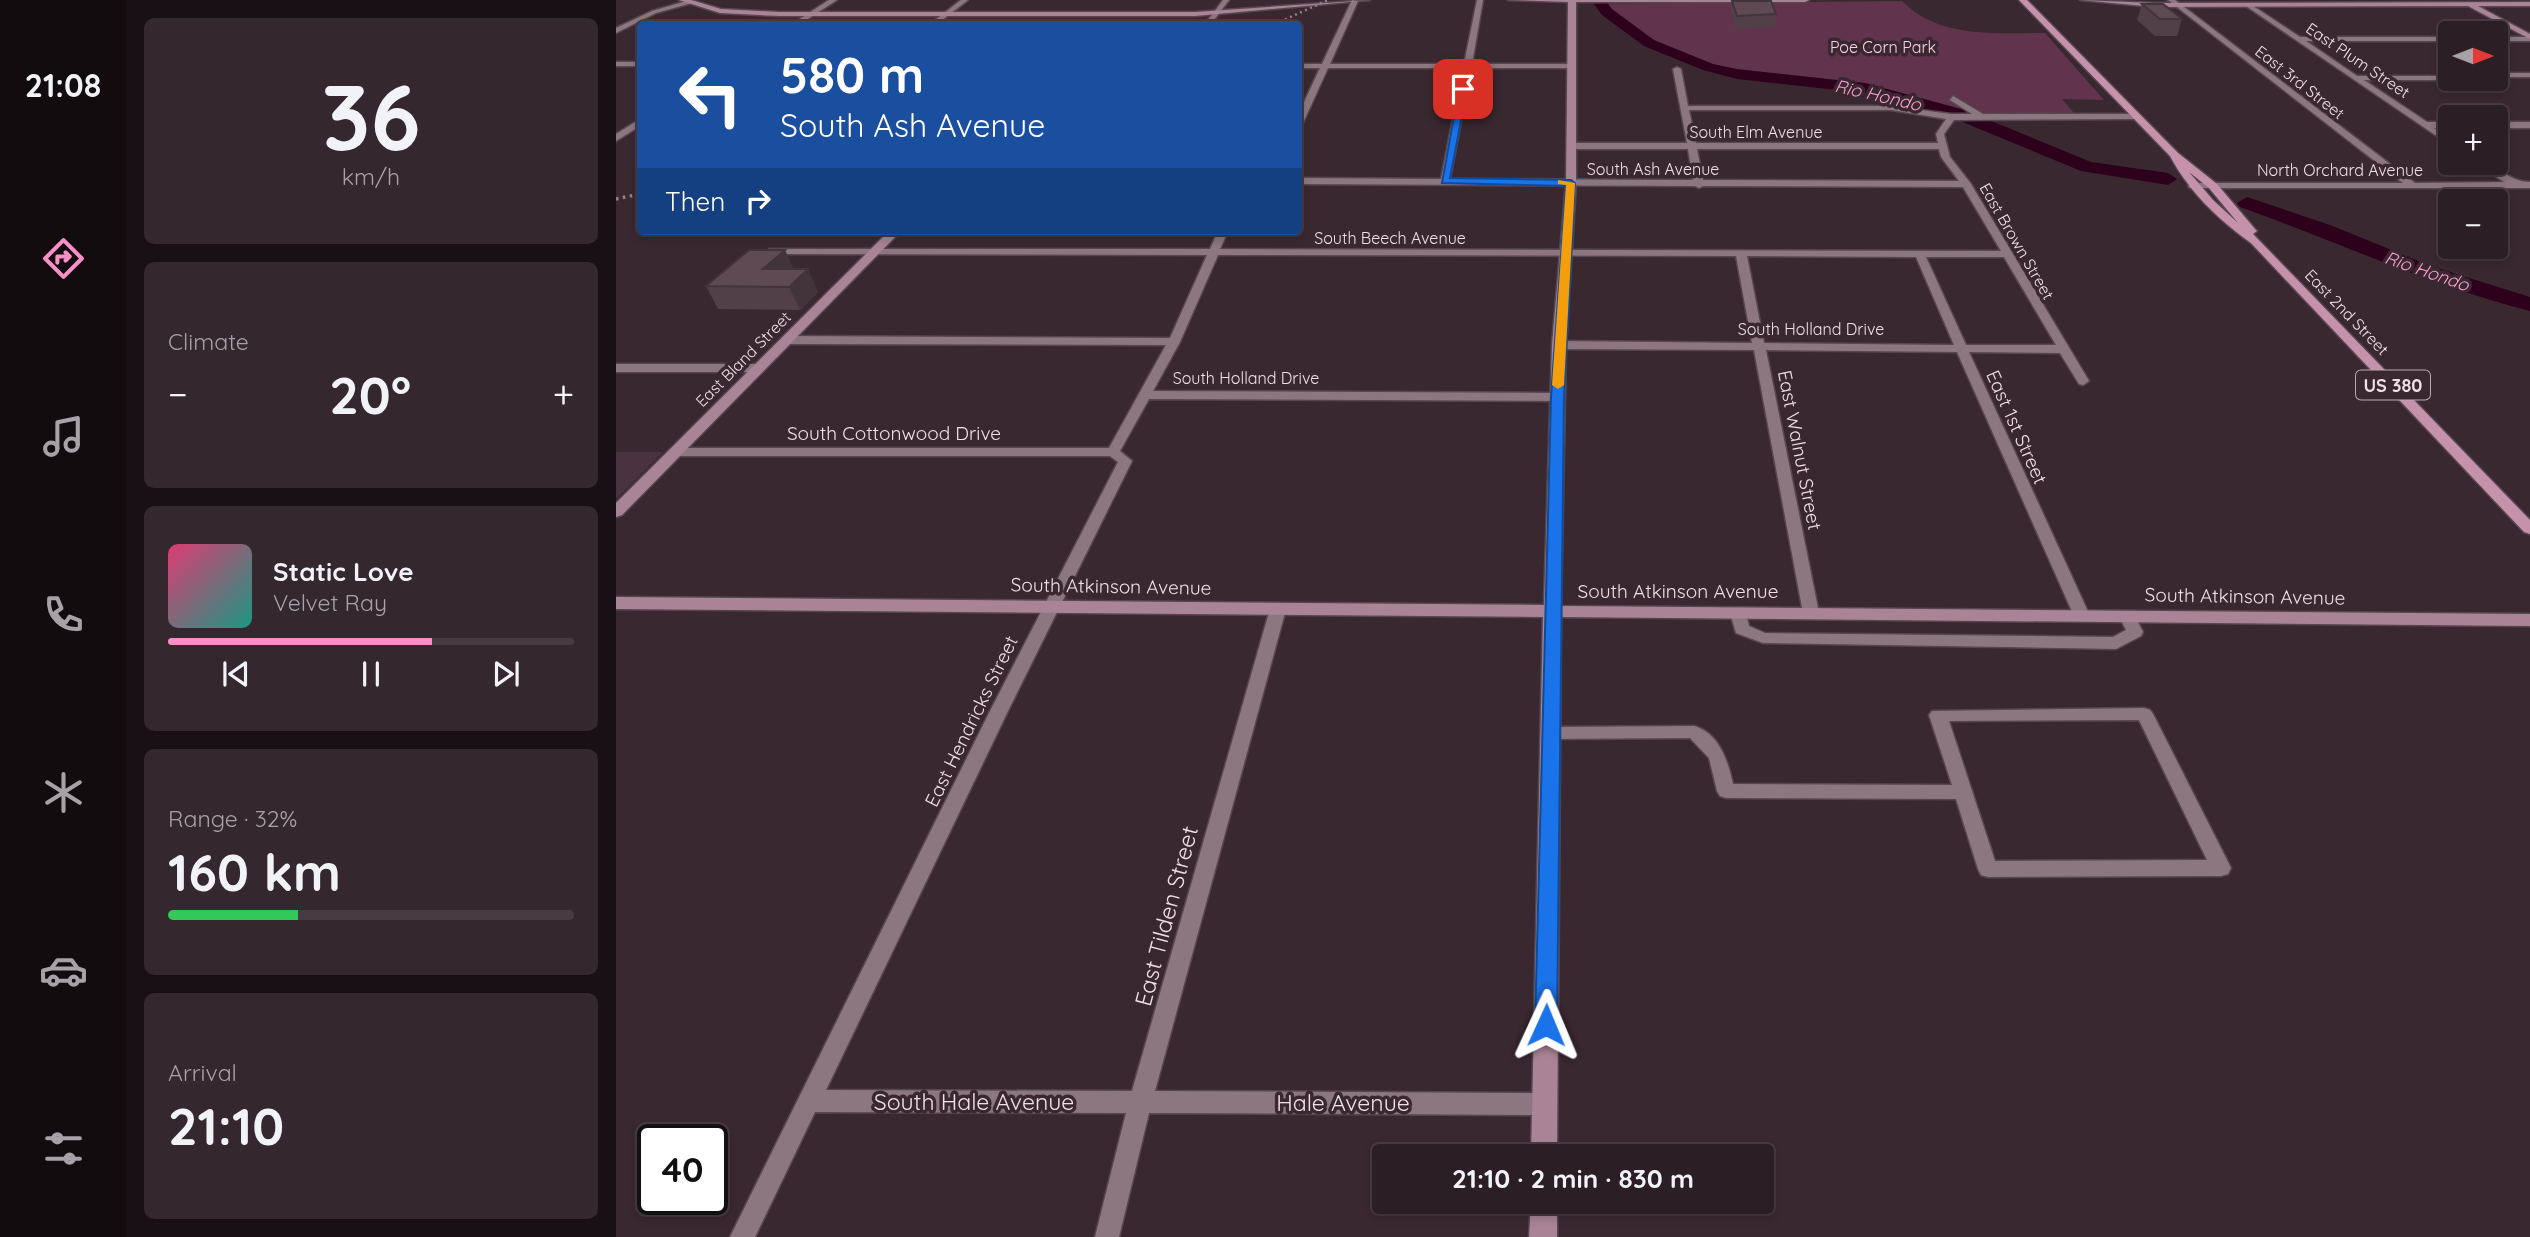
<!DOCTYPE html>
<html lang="en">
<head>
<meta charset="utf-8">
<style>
	:root { --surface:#2c1e25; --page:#34272d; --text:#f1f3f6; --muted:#a6a2a7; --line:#483c42; --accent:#f98fc9 }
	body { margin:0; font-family:Quicksand,sans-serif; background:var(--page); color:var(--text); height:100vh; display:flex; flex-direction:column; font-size:26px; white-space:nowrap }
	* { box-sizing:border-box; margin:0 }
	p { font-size:23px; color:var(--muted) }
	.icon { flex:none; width:38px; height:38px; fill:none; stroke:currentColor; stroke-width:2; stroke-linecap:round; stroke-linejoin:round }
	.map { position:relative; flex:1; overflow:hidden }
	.sheet { display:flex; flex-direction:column; gap:18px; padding:18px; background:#181014; width:490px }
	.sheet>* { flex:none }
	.top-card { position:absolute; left:21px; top:21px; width:665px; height:214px; border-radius:7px; box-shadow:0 4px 10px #0003,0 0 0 2px var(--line); background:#1a4fa0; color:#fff; overflow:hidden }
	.needle { width:46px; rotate:90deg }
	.tools { position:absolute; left:1822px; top:21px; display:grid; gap:14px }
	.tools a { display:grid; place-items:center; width:70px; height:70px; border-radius:7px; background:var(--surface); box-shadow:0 4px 10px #0003,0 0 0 2px var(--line); font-size:35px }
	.speed { position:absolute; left:21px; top:1124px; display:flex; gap:14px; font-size:35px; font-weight:700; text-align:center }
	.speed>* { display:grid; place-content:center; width:91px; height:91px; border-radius:50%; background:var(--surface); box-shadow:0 4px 10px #0003,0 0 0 2px var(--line); line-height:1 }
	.speed .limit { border:4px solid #111; border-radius:10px; background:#fff; color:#111 }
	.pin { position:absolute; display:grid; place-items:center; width:60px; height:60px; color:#fff; margin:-30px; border-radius:14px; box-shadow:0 4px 10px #0006 }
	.me { position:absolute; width:77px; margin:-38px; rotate:1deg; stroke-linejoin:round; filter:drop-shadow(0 0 5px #0008) }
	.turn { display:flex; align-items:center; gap:24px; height:147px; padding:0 28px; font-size:32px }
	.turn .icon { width:91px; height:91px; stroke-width:2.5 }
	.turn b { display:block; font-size:49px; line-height:60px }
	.then { display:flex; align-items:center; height:66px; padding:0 28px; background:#0003; gap:14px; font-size:26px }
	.big { font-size:52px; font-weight:700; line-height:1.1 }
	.sheet .tile { flex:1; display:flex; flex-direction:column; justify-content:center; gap:10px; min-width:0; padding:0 24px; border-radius:10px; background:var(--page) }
	.sheet .dial { align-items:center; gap:0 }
	.dial b { font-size:91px; line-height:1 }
	.song { display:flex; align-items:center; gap:21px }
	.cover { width:84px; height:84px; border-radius:10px; background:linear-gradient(135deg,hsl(340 70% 55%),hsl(170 70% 35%)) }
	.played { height:7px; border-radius:4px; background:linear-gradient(90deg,var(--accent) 65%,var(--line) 65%) }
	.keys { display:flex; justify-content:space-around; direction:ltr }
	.heat { display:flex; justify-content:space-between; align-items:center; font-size:38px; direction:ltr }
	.charge { height:10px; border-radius:5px; background:linear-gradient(90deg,#34c759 32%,var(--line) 0) }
	.trip { position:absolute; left:756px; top:1144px; width:402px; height:70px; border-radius:7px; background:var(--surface); box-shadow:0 4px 10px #0003,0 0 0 2px var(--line); font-weight:700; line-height:70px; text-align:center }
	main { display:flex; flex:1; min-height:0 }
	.tabs { display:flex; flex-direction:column; width:126px; justify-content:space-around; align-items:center; background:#120c0f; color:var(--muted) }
	.tabs .icon { width:49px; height:49px }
	.tabs .on { color:var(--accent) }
	.tabs b { font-size:32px; color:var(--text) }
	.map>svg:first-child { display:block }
	.built { fill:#4a323e }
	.green { fill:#61334c }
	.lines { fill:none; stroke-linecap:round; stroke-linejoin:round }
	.river { fill:#2d011c; fill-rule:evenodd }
	.street-casing { stroke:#56464e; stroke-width:3 }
	.secondary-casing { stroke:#56464e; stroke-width:3 }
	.primary-casing { stroke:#56464e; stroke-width:3 }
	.street { fill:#8c7680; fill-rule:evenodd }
	.secondary { fill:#a98496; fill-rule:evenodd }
	.primary { fill:#c691ab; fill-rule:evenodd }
	.rail-far1 { stroke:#92838a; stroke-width:2.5; stroke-dasharray:2 3.5; stroke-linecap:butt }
	.rail { stroke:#92838a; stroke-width:3.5; stroke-dasharray:2.5 4.5; stroke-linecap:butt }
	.wall { fill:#524048 }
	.shaded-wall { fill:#42343b }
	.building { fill:#5f4a54; stroke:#42343b; stroke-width:2 }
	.route { fill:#1a73e8; stroke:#114b97; stroke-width:2 }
	.slow { fill:#f59e0b }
	.labels { text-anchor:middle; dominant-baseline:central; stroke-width:7; stroke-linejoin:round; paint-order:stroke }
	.far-park-label { font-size:16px; fill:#fbd3e6; stroke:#3a2831 }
	.far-street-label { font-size:16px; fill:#ede1e6; stroke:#3a2831 }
	.far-water-label { font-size:18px; font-style:italic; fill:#fc9ccf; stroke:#3a2831 }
	.shield { fill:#3a2831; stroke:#b7aab0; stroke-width:2 }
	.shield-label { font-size:18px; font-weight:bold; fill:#ede1e6 }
	.street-label { font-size:19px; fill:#ede1e6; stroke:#3a2831 }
	.near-street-label { font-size:23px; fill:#ede1e6; stroke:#3a2831 }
</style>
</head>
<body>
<main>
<nav class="tabs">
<b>21:08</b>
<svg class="icon on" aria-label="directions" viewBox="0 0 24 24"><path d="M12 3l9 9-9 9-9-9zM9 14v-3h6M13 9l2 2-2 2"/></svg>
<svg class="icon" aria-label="music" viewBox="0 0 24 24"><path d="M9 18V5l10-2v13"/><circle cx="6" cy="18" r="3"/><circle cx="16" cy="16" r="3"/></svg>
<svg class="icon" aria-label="phone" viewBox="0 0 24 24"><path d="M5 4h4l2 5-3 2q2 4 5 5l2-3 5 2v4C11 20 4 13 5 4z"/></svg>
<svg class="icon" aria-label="climate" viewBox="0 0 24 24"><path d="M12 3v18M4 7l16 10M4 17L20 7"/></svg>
<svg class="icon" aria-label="car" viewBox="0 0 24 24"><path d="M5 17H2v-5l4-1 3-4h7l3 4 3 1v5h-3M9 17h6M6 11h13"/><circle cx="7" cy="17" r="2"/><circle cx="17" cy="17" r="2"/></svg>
<svg class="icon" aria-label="filters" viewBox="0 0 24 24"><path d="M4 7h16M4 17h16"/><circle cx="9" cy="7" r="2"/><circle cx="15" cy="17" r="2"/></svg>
</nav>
<section class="sheet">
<div class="tile dial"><b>36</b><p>km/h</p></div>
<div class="tile"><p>Climate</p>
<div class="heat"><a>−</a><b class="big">20°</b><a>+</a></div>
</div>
<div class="tile">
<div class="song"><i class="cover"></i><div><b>Static Love</b><p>Velvet Ray</p></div></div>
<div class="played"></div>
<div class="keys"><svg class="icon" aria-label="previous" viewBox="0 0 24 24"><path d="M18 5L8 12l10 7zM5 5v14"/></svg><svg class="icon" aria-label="pause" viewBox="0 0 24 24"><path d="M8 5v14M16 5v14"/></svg><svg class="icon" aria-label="next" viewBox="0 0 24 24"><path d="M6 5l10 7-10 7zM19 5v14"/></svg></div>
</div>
<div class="tile"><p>Range · 32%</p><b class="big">160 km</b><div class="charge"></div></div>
<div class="tile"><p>Arrival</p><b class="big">21:10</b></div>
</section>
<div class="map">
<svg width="1914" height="1237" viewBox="0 0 1914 1237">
	<rect width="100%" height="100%" fill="#3a2831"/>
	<!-- built -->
	<path class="built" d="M0,452H47L0,499Z"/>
	<!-- green -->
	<path class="green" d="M1286,1C1323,39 1381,33 1429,33L1488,100L1446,99L1458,113H1339L1249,88L1108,71L1042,48L985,4Z"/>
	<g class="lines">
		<!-- river -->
		<g class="river">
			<path d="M975,0H989L996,9L1038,40L1097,64L1121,69L1249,83L1349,110L1475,162L1552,173L1561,179L1552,185L1465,171L1337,118L1248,93L1121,79L1087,70L1028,46L986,15Z"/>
			<path d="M1631,197L1714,225L1815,266L1914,297V311C1814,286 1721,241 1624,207L1621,203Z"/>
		</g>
		<defs>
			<g id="street">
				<path d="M74,0L76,3L40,13L0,33V28L36,11Z"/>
				<path d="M213,0H221L184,24H176Z"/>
				<path d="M345,0H352L321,24H314Z"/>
				<path d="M607,0H613L595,24H589Z"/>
				<path d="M736,0L742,1L714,64H848L861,0H867L856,64H956L960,66L956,68H855L834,179L1077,180L1072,149H955L951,146L955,143H1071L1057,69L1061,67L1065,69L1072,106H1275L1335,114H1356L1334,100L1337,96L1367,114H1523L1524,116L1520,119L1338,120L1328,134L1334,157L1355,184L1473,381L1467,385L1463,384L1444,353L1353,352L1474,616L1466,621L1458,616L1341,352L1150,350L1203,613L1195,618L1187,613L1138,350L943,349L937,345L943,341L1136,343L1120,256L602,255L564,342L537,391L942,393L948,397L942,401L533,399L504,451L516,461L391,713L210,1090L516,1091L654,609L662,604L670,609L539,1091L929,1093L937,1096L940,1104L937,1112L929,1115L533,1113L503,1237H479L510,1113L199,1112L139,1237H114L373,713L502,462L494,456H59L52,452L59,448H493L550,345L171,344L165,340L171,336L554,338L591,255L157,254L153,253V249H594L602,231H612L604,249L1385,251L1347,187L1087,186L1083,188L1079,186L682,184V178L825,179L847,68H712L686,125L682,127V115L704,68H682V64H706ZM1073,110H1275L1330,119L1320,134L1322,143H1080ZM1081,149H1323L1325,157L1343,181L1087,180ZM1131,256L1300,257L1338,345L1148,343ZM1310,257H1388L1440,345H1350Z"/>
				<path d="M1552,0H1559L1799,183L1888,182L1860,163C1881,162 1891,182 1914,182V188H1574L1572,186L1577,183H1787Z"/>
				<path d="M1630,4H1634L1684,37H1834V41H1690L1741,76H1834L1837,80H1748L1811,122H1834V128H1818L1834,138V145L1630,6Z"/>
				<rect x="1880" y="37" width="34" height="4"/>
				<rect x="0" y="62" width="24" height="4"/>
				<rect x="1880" y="73" width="34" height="4"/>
				<path d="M21,121H24V126L0,141V134Z"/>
				<rect x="1880" y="122" width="34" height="6"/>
				<path d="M0,364H143L149,368L143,372H0Z"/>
				<path d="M1122,608L1130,613L1133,626L1149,633L1497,637L1510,630L1503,616L1511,611L1517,612L1527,632L1525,636L1500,649L1147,643L1120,633L1114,613Z"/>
				<path d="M1528,708L1534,710L1537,714L1612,862L1615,868L1612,874L1605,876L1372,877L1365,875L1362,869L1340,799L1110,798L1104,796L1101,791L1093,758L1074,738L934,739L928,738L925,733L928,728L934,727L1078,726C1103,733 1112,761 1117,784L1336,785L1313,715L1316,711ZM1523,720L1591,860L1379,861L1333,721Z"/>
			</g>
			<g id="secondary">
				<path d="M63,0H75L105,9L163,12H579L754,0L579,16H163L104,13Z"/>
				<path d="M892,0H1193L1189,2H960V183L950,345L945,606L1914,614V626L945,617L941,1157H915L927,617L0,609V597L928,605L936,345L950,183L952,2Z"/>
				<path d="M1464,0L1539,3L1914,2V6H1862L1914,34V39L1852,6L1539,7Z"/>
				<path d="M273,231H285L6,515L0,517V503Z"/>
				<path d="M915,1202H941V1237H913Z"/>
			</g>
			<path id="primary" d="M1403,0H1411L1562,153L1601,184L1639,229L1641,231L1637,234L1914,520V534L1908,532L1635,243C1602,219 1574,193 1554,156ZM1573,172L1593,188L1622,223L1597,200Z"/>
		</defs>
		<!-- street casing -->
		<use href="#street" class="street-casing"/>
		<!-- secondary casing -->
		<use href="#secondary" class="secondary-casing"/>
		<!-- primary casing -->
		<use href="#primary" class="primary-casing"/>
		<!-- street -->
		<use href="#street" class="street"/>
		<!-- secondary -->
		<use href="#secondary" class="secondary"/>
		<!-- primary -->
		<use href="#primary" class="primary"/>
		<!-- rail-far1 -->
		<path class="rail-far1" d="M659,24L712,0"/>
		<!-- rail -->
		<path class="rail" d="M0,199L24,194"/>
	</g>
	<!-- wall -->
	<g class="wall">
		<path d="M1116,1L1160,14L1159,27L1120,29L1115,13Z"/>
		<path d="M1526,4L1566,19L1561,36H1539L1521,20Z"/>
		<path d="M178,269L202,292L184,310L102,309L90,286Z"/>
	</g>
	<!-- shaded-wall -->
	<g class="shaded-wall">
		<path d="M169,250L179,272L147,269Z"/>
		<path d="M192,269L202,292L184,310L173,287Z"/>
	</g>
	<!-- building -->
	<g class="building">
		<path d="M1116,1H1155L1160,14L1121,16Z"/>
		<path d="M1526,4H1547L1566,19H1544Z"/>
		<path d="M133,250H169L147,269H192L173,287L90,286Z"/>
	</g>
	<!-- route -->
	<path class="route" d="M847,86L851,89L834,178L955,180L959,183L948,397L941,1025L938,1032L930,1035L922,1032L919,1025L935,397L950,186L826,183L843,89Z"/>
	<!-- slow -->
	<path class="slow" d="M942,180L959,183L948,385L942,389L936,385L950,185L942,184Z"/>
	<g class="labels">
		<!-- far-park labels -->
		<g class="far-park-label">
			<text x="1267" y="47">Poe Corn Park</text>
		</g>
		<!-- far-street labels -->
		<g class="far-street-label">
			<text transform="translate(1742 60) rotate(34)">East Plum Street</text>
			<text transform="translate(1684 82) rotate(38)">East 3rd Street</text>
			<text x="1140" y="132">South Elm Avenue</text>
			<text x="1037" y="169">South Ash Avenue</text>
			<text x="1724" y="170">North Orchard Avenue</text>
			<text x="774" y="238">South Beech Avenue</text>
			<text transform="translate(1401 241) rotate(60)">East Brown Street</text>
			<text transform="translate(1731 312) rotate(46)">East 2nd Street</text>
			<text x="1195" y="329">South Holland Drive</text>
			<text transform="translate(127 359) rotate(-45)">East Bland Street</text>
			<text x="630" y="378">South Holland Drive</text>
		</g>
		<!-- far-water labels -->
		<g class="far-water-label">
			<text transform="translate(1262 95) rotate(13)">Rio Hondo</text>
			<text transform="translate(1811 271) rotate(19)">Rio Hondo</text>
		</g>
		<!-- shield labels -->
		<rect class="shield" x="1740" y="370.5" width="74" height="29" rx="5"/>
		<g class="shield-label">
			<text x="1777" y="385">US 380</text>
		</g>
		<!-- street labels -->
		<g class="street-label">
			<text transform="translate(1401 427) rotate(66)">East 1st Street</text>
			<text x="278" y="433">South Cottonwood Drive</text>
			<text transform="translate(1184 450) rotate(79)">East Walnut Street</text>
			<text transform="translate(495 586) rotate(1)">South Atkinson Avenue</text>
			<text x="1062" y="591">South Atkinson Avenue</text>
			<text transform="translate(1629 596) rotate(1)">South Atkinson Avenue</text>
			<text transform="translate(355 721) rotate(-64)">East Hendricks Street</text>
		</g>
		<!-- near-street labels -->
		<g class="near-street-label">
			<text transform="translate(550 916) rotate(-75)">East Tilden Street</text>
			<text x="358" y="1101">South Hale Avenue</text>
			<text x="727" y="1102">Hale Avenue</text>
		</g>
	</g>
</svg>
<div class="tools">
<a><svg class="needle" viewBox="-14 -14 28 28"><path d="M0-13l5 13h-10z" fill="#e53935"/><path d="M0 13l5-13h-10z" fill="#a6a2a7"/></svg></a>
<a>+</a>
<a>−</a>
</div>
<div class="speed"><div class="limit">40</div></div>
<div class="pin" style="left:847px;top:89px;background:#d93025"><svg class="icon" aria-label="arrive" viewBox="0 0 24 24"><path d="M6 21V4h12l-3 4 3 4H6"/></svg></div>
<svg class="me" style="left:930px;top:1025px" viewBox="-20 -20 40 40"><path d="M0-17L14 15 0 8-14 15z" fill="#1a73e8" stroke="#fff" stroke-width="4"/></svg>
<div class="trip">21:10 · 2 min · 830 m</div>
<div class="top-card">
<div class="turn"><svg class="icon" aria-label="left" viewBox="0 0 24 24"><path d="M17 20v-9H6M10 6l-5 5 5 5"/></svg><div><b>580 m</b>South Ash Avenue</div></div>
<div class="then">Then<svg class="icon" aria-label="right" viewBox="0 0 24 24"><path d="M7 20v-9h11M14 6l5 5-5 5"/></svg></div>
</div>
</div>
</main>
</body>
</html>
